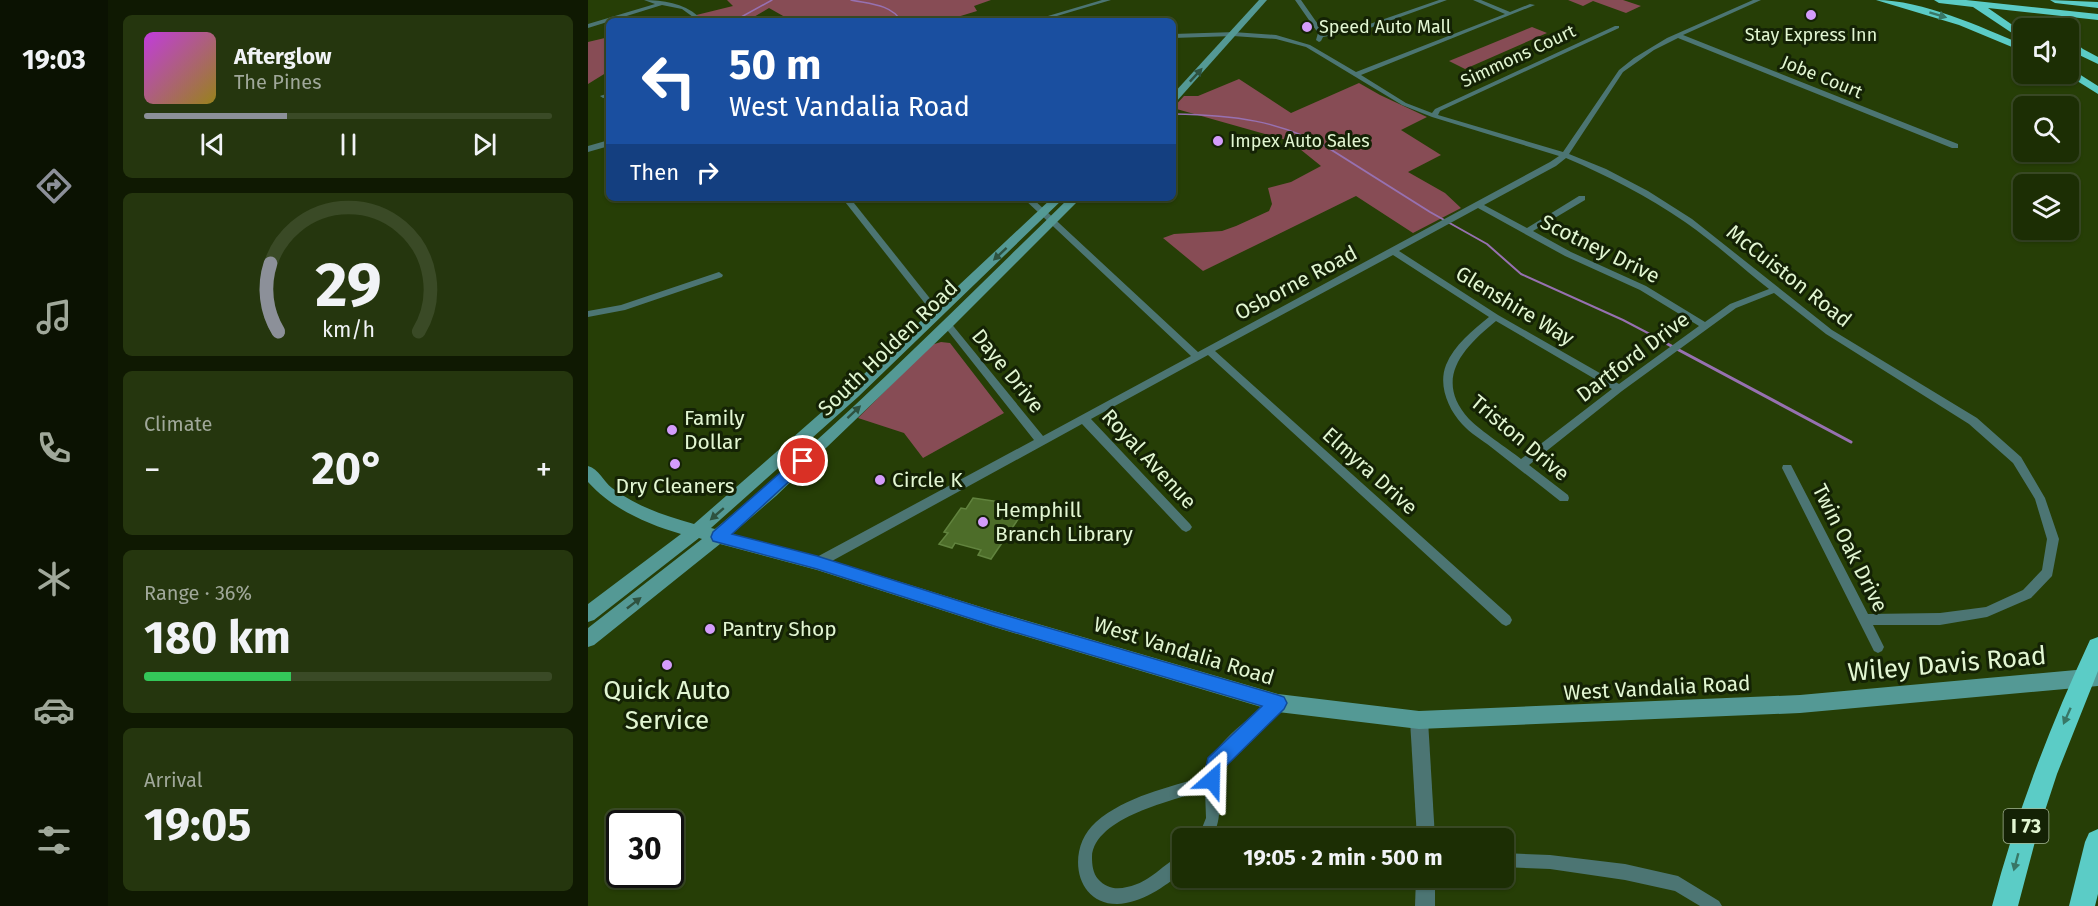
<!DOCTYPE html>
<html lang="en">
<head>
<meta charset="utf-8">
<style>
	:root { --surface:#1c2e04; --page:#25360e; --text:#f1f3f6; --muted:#a0a89a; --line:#3a4a26; --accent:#8c9099 }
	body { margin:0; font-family:"Fira Sans",sans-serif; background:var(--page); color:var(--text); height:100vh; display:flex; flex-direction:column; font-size:22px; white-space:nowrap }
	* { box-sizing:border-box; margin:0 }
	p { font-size:20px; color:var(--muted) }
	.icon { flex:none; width:33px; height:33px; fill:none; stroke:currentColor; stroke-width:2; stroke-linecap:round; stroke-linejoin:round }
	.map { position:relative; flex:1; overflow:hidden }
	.drawer { display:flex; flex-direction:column; gap:15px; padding:15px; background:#0f1902; width:480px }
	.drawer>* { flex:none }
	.guide { position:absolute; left:18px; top:18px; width:570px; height:183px; border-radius:9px; box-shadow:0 2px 4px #0004,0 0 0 2px var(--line); background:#1a4fa0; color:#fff; overflow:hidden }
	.fabs { position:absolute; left:1425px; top:18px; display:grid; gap:12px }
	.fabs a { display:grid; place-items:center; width:66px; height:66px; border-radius:9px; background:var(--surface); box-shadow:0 2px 4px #0004,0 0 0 2px var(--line); font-size:30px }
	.speed { position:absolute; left:18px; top:810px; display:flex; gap:12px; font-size:30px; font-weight:700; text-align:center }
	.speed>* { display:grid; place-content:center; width:78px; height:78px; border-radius:50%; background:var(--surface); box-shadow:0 2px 4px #0004,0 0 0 2px var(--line); line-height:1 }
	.speed .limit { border:3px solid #111; border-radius:9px; background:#fff; color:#111 }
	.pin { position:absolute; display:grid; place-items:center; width:51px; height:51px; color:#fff; margin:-26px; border:3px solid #fff; border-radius:50%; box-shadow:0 2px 6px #0007 }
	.me { position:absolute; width:66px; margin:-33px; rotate:25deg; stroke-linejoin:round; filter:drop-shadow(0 0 4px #0008) }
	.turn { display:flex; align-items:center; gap:21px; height:126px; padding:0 24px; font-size:27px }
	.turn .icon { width:78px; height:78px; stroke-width:2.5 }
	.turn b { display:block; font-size:42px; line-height:51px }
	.then { display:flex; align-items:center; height:57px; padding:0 24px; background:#0003; gap:12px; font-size:22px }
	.big { font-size:45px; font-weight:700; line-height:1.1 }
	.drawer .widget { flex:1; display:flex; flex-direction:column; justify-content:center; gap:9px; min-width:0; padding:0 21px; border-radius:9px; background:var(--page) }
	.drawer .dial { align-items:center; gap:0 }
	.dial svg { height:156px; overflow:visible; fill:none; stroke:var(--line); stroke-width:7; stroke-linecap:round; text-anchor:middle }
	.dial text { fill:var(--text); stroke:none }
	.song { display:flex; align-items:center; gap:18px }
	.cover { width:72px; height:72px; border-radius:9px; background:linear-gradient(135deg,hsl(290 70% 55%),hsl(50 70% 35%)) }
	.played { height:6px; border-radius:3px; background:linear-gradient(90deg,var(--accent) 35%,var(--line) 35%) }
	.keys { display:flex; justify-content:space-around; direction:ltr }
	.heat { display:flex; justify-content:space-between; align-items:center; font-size:33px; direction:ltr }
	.charge { height:9px; border-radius:4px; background:linear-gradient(90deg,#34c759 36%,var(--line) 0) }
	.trip { position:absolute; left:584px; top:828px; width:342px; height:60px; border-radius:9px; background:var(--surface); box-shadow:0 2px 4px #0004,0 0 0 2px var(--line); font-weight:700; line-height:60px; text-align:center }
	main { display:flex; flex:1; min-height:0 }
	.dock { display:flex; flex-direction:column; width:108px; justify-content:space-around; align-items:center; background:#0b1202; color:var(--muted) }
	.dock .icon { width:42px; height:42px }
	.dock .active { color:var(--accent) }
	.dock b { font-size:27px; color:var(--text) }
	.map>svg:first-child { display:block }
	.green { fill:#874c55 }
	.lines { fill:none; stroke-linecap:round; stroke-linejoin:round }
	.stream-far2 { stroke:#9771b1; stroke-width:1.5 }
	.stream-far1 { stroke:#9771b1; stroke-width:2 }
	.stream { stroke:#9771b1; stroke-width:3 }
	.building { fill:#4d6d29; stroke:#61833e; stroke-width:1.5 }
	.minor { fill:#4c7573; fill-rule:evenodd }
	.tertiary { fill:#4c7573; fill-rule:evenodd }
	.secondary { fill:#549995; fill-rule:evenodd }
	.motorway { fill:#5bccc6; fill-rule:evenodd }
	.oneway { fill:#387766 }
	.oneway2 { fill:#2e523f }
	.route { fill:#1a73e8; stroke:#114b97; stroke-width:1.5 }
	.poi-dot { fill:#d49cfb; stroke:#142205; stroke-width:2 }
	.labels { text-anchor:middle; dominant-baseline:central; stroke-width:6; stroke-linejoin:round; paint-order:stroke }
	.far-poi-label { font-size:18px; fill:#e2f6d2; stroke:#142205; text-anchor:start }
	.far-street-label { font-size:18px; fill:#e2f6d2; stroke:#142205 }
	.shield { fill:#142205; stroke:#a4b694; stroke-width:1.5 }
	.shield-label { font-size:20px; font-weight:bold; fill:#e2f6d2 }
	.street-label { font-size:21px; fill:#e2f6d2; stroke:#142205 }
	.poi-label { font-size:21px; fill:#e2f6d2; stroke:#142205; text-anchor:start }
	.near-street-label { font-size:26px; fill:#e2f6d2; stroke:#142205 }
	.near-poi-label { font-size:26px; fill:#e2f6d2; stroke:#142205 }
</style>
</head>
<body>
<main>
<nav class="dock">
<b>19:03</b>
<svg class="icon active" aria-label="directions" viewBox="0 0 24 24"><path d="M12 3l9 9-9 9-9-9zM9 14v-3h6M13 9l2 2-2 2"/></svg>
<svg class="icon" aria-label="music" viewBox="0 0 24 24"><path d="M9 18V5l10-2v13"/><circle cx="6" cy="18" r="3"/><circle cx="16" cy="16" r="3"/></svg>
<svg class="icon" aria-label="phone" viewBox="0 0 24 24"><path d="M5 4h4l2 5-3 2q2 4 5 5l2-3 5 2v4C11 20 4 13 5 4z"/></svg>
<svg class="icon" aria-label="climate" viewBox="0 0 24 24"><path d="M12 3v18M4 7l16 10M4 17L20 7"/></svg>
<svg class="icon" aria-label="car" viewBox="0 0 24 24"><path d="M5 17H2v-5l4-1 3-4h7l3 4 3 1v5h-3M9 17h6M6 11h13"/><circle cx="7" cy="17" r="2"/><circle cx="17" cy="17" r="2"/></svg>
<svg class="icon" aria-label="filters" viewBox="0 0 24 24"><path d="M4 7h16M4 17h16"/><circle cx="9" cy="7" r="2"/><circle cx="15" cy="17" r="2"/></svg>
</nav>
<section class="drawer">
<div class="widget">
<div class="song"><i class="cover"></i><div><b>Afterglow</b><p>The Pines</p></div></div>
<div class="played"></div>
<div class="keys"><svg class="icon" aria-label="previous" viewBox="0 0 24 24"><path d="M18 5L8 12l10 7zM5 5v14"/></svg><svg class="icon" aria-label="pause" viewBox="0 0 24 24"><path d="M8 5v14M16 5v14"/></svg><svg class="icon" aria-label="next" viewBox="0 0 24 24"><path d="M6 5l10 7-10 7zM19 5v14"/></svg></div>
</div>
<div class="widget dial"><svg viewBox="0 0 100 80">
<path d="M14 69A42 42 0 1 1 86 69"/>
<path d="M14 69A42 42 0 0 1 10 34" stroke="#8c9099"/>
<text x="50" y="56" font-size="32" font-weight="700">29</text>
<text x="50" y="72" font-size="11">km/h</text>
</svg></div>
<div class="widget"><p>Climate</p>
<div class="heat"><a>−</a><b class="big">20°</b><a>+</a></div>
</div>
<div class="widget"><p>Range · 36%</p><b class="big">180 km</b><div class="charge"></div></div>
<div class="widget"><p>Arrival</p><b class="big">19:05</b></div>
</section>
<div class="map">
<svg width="1510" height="906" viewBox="0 0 1510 906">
	<rect width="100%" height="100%" fill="#263e06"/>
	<!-- green -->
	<g class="green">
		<path d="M139,0H403L386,6L389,11L366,18L369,21H204L181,8L159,21H84L145,6Z"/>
		<path d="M980,0H1035L1053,6L1038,13L1005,1L995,6Z"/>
		<path d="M944,27L959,33L877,69L861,61Z"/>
		<path d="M21,37V71L0,84V42Z"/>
		<path d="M651,79L703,113L771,83L792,95L839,117L813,130L853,155L820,172L857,193L873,208L825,233L768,196L615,271L575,238L586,234L634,231L648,226L681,211L684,204L680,188L703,182L733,166L702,141L585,108L596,96H610Z"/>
		<path d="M353,342L362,343L416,413L335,458L316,433L270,418L343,345Z"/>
	</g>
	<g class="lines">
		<!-- stream-far2 -->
		<g class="stream-far2">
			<path d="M263,0C281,4 303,4 313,21"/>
			<path d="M146,21L184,0"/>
			<path d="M585,114C646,115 690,120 745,150"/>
		</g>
		<!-- stream-far1 -->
		<path class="stream-far1" d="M742,149L842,212L899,244L933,274L1035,320L1077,342"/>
		<!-- stream -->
		<path class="stream" d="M1074,341L1263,442"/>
	</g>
	<!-- building -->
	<path class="building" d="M385,498L412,502L435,512L403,559L390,555L393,550L367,543L364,548L351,544L360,533L356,532L373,508L378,509Z"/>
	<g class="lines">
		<!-- minor -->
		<g class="minor">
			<path d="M56,0C75,0 95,3 110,16L105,17L94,9L74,5L0,28V24L67,4Z"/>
			<path d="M514,0H523L452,21H443Z"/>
			<path d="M707,0H713L736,33L776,26L851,0H859L779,29L735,37L733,41L731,42L728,40L730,33Z"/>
			<path d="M885,0H893L922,12L942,4L947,5L773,75L818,103L844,113L847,109L1027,26H1031V28L852,111L850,115L975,152L1031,70L1046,58L1079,38L1165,0H1173L1095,35L1370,144V148H1364L1090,38L1066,50L1035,72L981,154L1018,169L1060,191L1104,219L1244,330L1389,418L1433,457L1457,498L1471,539L1464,576L1443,598L1399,617L1352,625H1285L1296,647L1294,651L1290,653L1286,651L1194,468L1195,465H1203L1280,614L1352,613L1398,607L1435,590L1454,570L1459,539L1447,499L1425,463L1381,424L1238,334L1186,293L1148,308L1034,391L941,465L980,495L981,498L980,501H972C949,483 926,465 903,447C894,440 882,433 874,424C860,409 850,385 858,365C866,345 885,330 901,317L805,255L627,351L922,616L924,620L922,624L918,626L914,624L620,355L503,419L602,524L604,527L602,530L598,532L594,530L494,424L233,567L229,568L225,567L223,563L225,559L446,440L356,326L354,324L356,322H362L455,436L603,356L435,198H444L610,352L962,162L971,156L844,117L814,105L718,47L688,39L645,36L642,34L645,32L688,35L722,45L768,72L917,14ZM978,158C1020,176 1059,196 1097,222C1126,242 1153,267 1181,289L1142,304L1117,322L1058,286L983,252L945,231L997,200V196H991L939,228L896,205L968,166ZM890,208L977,256L1052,290L1111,326L1031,384L910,315L811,251ZM908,321L1024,389L933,459C919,448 893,431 881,419C845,379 875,348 908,321Z"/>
			<path d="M21,93V97L15,98L12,96Z"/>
			<path d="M254,198H262L352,311L353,313L352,315H346Z"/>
			<path d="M131,272L135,275L134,277L37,310L0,317V311L33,305Z"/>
			<path d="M690,697L695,699L697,703L695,707C680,720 633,757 631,774C628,800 637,812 624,838H610L618,818L617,790C587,800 506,817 504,857C504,865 505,873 510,879C518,888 528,890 539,887C564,882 575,863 594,855V872C577,887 553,903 529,904C486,904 478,848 508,822C538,796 580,788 617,776C622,744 662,719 685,699Z"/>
			<path d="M915,853L962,855L1037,864L1090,876L1131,901L1134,906H1112L1087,891L1037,880L962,869L915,867Z"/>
		</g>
		<!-- tertiary -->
		<g class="tertiary">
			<path d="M648,32V36H645L585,38V34Z"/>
			<path d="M21,140V146L0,152V146Z"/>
			<path d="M831,712L837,714L840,720L847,838H829L822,720L825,714Z"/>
			<path d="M828,878H847V906H827Z"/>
		</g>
		<!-- secondary -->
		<g class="secondary">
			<path d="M671,0H679L588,102L585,103V94Z"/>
			<path d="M464,198H476L270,397L123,528L127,529C251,426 365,311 481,198H493L364,327L188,496L144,534L229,556L406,611L690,694L831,711L1212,695L1510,668V686L1212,713L831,729L690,712L406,627L229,570L132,544L6,645L0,647V628L114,539L111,538L6,620L0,622V604L93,534C59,524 24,509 0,482V466C11,469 15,481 24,488C48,506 77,516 106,524L260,389Z"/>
		</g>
		<!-- motorway -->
		<g class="motorway">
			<path d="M1288,0C1334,0 1393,27 1436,45V52L1371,25Z"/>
			<path d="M1346,0H1378L1510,14V20L1400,8L1436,33V41L1385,7L1351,3Z"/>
			<path d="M1462,0L1510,2V8L1467,3Z"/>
			<path d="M1480,37L1495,49L1510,57V64L1487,53L1480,46Z"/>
			<path d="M1480,67L1510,86V94L1478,74H1480Z"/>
			<path d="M1510,637V671L1469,774L1448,838L1430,906H1404C1428,814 1462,726 1502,640Z"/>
			<path d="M1510,829V894L1507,906H1481L1497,842L1501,833Z"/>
		</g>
	</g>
	<!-- one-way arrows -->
	<defs><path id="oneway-solid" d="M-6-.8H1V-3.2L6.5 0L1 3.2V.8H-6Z" transform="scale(1.5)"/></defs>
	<g class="oneway">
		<use href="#oneway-solid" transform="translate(1350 15) rotate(17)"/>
		<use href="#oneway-solid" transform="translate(1479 716) rotate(114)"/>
		<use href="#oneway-solid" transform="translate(1428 862) rotate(105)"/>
	</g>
	<g class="oneway2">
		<use href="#oneway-solid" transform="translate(608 75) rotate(-47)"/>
		<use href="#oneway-solid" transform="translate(412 254) rotate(137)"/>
		<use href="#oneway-solid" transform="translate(266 412) rotate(-43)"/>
		<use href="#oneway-solid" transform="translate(129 514) rotate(139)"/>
		<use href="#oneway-solid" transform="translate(46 603) rotate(-38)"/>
	</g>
	<!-- route -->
	<path class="route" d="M215,455L220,457L222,461L220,464L144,534L229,556L406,612L690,695L696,697L699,703L696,709L635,769L631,786L624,789L618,786L615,780L620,758L674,706L406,626L229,569L125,541L123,537L125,532L210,457Z"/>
	<!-- markers -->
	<g class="poi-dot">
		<circle cx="1223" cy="15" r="6"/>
		<circle cx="719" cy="27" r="6"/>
		<circle cx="630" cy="141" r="6"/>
		<circle cx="84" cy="430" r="6"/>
		<circle cx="87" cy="464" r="6"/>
		<circle cx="292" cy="480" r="6"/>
		<circle cx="395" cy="522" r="6"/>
		<circle cx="122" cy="629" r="6"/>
		<circle cx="79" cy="665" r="6"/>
	</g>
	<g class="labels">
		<!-- far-poi labels -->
		<g class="far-poi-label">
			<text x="731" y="27">Speed Auto Mall</text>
			<text x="1223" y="35" text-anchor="middle">Stay Express Inn</text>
			<text x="642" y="141">Impex Auto Sales</text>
		</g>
		<!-- far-street labels -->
		<g class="far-street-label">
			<text transform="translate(930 56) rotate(-25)">Simmons Court</text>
			<text transform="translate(1234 77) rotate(22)">Jobe Court</text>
		</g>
		<!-- shield labels -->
		<rect class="shield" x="1415.5" y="809" width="45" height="34" rx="4.5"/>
		<g class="shield-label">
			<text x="1438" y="826">I 73</text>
		</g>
		<!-- street labels -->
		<g class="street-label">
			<text transform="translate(1012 249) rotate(26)">Scotney Drive</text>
			<text transform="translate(1201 276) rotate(38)">McCuiston Road</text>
			<text transform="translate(708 283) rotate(-28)">Osborne Road</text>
			<text transform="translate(927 306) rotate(31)">Glenshire Way</text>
			<text transform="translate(300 348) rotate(-44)">South Holden Road</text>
			<text transform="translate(1045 357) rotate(-37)">Dartford Drive</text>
			<text transform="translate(420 371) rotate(51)">Daye Drive</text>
			<text transform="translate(932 438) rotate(40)">Triston Drive</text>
			<text transform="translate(561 459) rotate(47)">Royal Avenue</text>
			<text transform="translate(782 471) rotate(42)">Elmyra Drive</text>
			<text transform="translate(1262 548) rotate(63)">Twin Oak Drive</text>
			<text transform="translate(596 651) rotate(17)">West Vandalia Road</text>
			<text transform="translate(1069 688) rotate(-3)">West Vandalia Road</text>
		</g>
		<!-- poi labels -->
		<g class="poi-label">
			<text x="96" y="418">Family<tspan x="96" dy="24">Dollar</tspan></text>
			<text x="304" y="480">Circle K</text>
			<text x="87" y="486" text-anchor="middle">Dry Cleaners</text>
			<text x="407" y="510">Hemphill<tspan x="407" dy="24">Branch Library</tspan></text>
			<text x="134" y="629">Pantry Shop</text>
		</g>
		<!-- near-street labels -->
		<g class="near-street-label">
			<text transform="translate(1359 664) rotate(-5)">Wiley Davis Road</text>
		</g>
		<!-- near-poi labels -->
		<g class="near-poi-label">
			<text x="79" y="690">Quick Auto<tspan x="79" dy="30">Service</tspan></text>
		</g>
	</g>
</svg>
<div class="fabs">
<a><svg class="icon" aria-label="sound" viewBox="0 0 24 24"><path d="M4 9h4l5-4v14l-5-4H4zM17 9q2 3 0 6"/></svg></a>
<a><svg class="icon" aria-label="search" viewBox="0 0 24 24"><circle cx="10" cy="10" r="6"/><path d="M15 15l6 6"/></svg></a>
<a><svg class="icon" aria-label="layers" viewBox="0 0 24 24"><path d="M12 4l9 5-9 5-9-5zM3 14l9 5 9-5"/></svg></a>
</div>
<div class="speed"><div class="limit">30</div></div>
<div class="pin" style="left:215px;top:461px;background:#d93025"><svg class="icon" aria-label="arrive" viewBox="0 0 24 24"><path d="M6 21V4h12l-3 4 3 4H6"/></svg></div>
<svg class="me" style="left:624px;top:780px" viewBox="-20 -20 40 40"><path d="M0-17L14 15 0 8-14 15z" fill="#1a73e8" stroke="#fff" stroke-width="4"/></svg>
<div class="trip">19:05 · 2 min · 500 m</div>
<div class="guide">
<div class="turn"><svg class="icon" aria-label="left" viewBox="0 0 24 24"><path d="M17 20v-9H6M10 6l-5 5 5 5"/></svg><div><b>50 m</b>West Vandalia Road</div></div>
<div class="then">Then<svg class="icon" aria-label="right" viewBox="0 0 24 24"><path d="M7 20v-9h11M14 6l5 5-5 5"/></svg></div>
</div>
</div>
</main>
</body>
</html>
